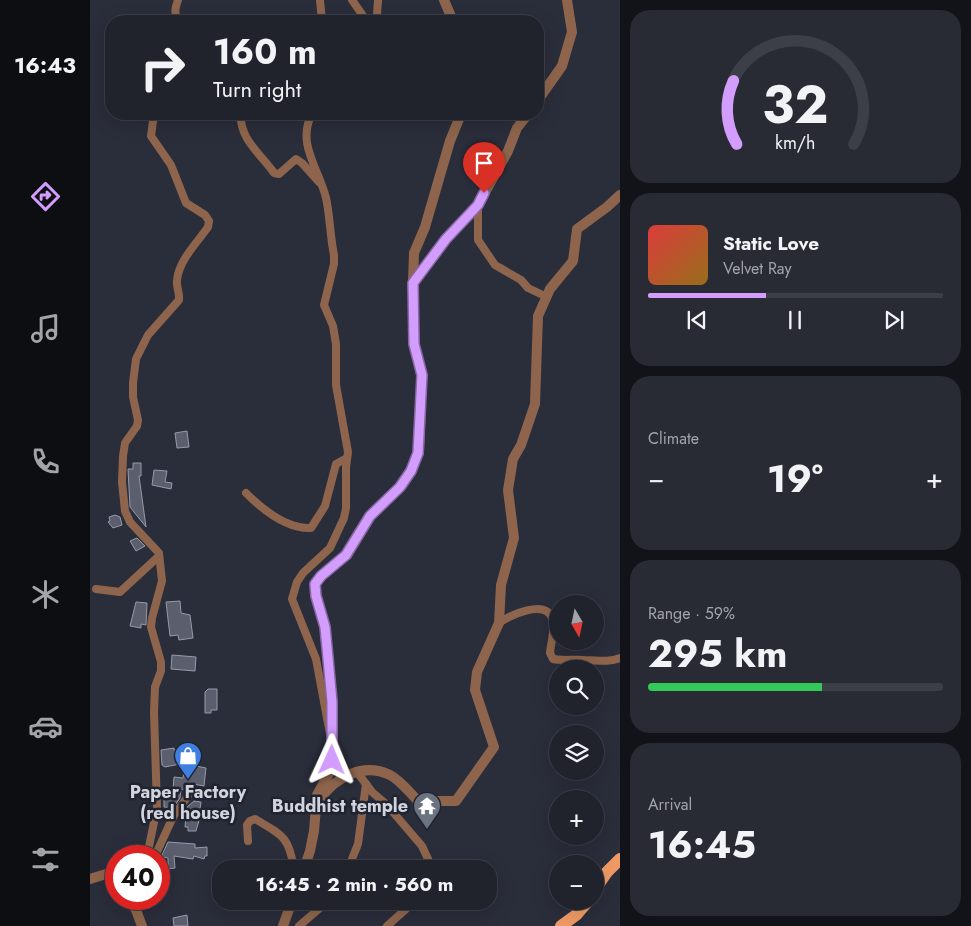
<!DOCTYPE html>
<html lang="en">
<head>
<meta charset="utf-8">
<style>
	:root { --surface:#20222c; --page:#282a34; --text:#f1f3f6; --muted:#a2a4a9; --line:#3d3f48; --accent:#d29dfd }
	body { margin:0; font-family:Jost,sans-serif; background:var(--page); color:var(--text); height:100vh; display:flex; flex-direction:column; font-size:19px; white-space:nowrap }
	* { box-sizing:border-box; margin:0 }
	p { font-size:16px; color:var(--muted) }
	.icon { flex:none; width:28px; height:28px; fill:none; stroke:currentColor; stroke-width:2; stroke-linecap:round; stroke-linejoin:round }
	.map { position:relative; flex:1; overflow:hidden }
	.panel { display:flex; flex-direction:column; gap:10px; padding:10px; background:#121318; width:351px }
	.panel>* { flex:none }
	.top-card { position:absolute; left:15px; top:15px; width:439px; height:105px; border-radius:20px; box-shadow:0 5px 20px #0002,0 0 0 1px var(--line); background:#20222c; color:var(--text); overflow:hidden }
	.needle { width:32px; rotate:171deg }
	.controls { position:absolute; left:459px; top:595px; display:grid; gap:10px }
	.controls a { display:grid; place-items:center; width:55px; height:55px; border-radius:50%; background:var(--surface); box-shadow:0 5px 20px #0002,0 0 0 1px var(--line); font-size:25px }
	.speed { position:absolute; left:15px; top:845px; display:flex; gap:10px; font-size:25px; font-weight:700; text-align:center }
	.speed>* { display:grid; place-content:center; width:65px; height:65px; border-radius:50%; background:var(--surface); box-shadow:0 5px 20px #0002,0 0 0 1px var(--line); line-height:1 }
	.speed .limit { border:8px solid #d22; background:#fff; color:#111 }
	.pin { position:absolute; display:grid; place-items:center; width:42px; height:42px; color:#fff; margin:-51px -21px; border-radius:50% 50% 50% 0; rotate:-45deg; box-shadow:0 0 5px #0007 }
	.pin .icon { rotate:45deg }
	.me { position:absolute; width:55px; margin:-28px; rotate:1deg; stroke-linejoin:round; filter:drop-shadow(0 0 4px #0008) }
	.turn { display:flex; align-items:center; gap:18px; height:105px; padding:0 25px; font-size:22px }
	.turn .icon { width:65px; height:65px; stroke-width:2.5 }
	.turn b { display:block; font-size:35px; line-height:42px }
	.big { font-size:38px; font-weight:700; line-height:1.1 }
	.panel .card { flex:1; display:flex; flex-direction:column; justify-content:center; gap:8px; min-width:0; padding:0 18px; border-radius:20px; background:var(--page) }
	.panel .dial { align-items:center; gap:0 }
	.dial svg { height:130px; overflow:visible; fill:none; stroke:var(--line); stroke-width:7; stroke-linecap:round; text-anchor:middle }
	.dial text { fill:var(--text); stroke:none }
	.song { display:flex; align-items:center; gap:15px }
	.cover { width:60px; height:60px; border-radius:8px; background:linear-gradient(135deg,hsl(0 70% 55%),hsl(40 70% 35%)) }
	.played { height:5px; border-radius:2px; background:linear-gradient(90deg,var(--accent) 40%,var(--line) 40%) }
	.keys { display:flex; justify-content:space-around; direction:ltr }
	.heat { display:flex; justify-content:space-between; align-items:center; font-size:28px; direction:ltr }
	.charge { height:8px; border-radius:4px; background:linear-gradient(90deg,#34c759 59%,var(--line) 0) }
	.trip { position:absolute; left:122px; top:860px; width:285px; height:50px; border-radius:20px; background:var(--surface); box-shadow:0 5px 20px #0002,0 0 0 1px var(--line); font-weight:700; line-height:50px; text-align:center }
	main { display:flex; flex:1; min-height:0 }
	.menu { display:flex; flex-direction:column; width:90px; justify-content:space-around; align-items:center; background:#0d0e12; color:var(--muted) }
	.menu .icon { width:35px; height:35px }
	.menu .on { color:var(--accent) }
	.menu b { font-size:22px; color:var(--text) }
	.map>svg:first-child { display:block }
	.building { fill:#5a5e6d; stroke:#979aab }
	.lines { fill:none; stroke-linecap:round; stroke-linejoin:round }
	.minor { stroke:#8e654c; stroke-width:8 }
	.tertiary { stroke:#8e654c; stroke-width:10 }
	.primary { stroke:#ef9a65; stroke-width:12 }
	.route-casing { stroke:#8866a4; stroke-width:12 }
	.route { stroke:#d29dfd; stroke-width:9 }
	.labels { text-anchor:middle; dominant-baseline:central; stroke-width:5; stroke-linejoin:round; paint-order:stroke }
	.poi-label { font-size:18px; font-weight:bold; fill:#d2d4dd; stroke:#202330 }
</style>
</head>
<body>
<main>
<nav class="menu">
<b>16:43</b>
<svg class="icon on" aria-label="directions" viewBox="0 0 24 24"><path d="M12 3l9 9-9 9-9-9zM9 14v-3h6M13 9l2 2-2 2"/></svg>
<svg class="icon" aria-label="music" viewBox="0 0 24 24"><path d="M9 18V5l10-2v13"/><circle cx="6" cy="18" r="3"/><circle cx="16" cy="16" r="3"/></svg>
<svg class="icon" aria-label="phone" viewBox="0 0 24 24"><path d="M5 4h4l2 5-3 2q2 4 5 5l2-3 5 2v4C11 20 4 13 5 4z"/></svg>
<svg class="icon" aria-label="climate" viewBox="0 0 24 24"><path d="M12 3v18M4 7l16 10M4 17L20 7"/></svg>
<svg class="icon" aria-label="car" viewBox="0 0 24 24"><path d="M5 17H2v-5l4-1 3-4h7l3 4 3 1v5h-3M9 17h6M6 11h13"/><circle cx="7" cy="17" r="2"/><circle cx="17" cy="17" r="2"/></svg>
<svg class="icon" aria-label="filters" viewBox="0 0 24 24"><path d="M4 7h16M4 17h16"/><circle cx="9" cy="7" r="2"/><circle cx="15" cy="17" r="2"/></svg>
</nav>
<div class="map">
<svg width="530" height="926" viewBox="0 0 530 926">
	<rect width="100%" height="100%" fill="#2a2d3a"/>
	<!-- building -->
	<g class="building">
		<path d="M97,431L99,447L87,448L85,433Z"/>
		<path d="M43,463H51V476H49L56,527L40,507L38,469H43Z"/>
		<path d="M64,470L77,471L75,482L82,483L81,489L62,485Z"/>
		<path d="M25,515L30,517L32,525L23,528L18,522L20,521L19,517Z"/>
		<path d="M47,538L55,546L46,551L40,541Z"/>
		<path d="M90,601L91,613L100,615L103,638L89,640L88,635L80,636L76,602Z"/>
		<path d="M46,602L57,603L56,625L51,624V628L40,626Z"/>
		<path d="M82,655L106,657L105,671L81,669Z"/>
		<path d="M118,689H127V710H121V713H115V692Z"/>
		<path d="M84,748V750L104,748L106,766L116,768L114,786L98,783L97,790L91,789L90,798L83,808L74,807V790H83L84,777L93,778L95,763L75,767L72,765L71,750Z"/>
		<path d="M104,801L111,802L110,809H114L113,817H110L106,831H98V827H95L97,807Z"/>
		<path d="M78,842L105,844V848L117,847V856H115L114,859L104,856L103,859L84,856L85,868L78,869V858L72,857V855Z"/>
		<path d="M97,915L98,926H84L83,918Z"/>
	</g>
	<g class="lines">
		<!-- minor -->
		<g class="minor">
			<path d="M88,0C85,8 84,13 88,21"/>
			<path d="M230,0L232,21"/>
			<path d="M262,0L276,20L280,21L284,20L287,15L288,0"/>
			<path d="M151,114C149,139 171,154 184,173L189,174L206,159L212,163L229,182"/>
			<path d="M222,114C206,143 229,169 236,198C240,216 240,236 244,255V264L234,305L243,326L246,344V385L258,452L256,467V508L254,518L240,548L213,573L207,582L202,599L226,659L240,734"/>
			<path d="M388,205V240L405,265L431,280L438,288L457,297"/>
			<path d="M156,493C172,509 197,529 221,528L235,506L246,464L257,458"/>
			<path d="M6,589L30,592L69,556"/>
			<path d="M409,623C420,615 455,599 462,618C466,629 461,641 460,653L463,659C473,661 484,659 494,660C507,660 517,663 530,658"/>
			<path d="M267,772L282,792L296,804L332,846L338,859V869"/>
			<path d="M158,841L157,825L160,821L165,819C192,835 199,836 204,869"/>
			<path d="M57,856L67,808L64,712L65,687L71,671V662L61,627L62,618L72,581L69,553L40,522L35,511L32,482L33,456L35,443L47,426L48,420L43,397V383L46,359L58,335L89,300C90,293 86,287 87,280C89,260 107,243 118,227L119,221L115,215L96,203L81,165L61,136L64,114"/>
			<path d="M65,856L83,817L98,796"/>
			<path d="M258,869L268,844L276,784"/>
			<path d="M209,926L238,901"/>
			<path d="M297,926L325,901"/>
		</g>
		<!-- tertiary -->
		<g class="tertiary">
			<path d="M354,0L363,21"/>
			<path d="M448,100L472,66L482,32L477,0"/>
			<path d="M323,282L324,253L335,227L360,141L371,114"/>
			<path d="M230,799C246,777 273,762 300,775C310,780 320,793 328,801H366L404,747L385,690L387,672L409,623L411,585L424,538L418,490L423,459L431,445L445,404L448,316L460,289L483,261L487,229L517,207L530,195"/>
			<path d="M214,869L220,851L224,831L227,795L242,768L243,748L242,702L235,627L226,596L225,584L231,576L257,555L280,516L310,487L321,471L329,453L332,375L324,344L323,283L355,239L388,205L418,151L427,128L438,114"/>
			<path d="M0,879L26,871"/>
			<path d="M39,899L46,910L52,926"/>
			<path d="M193,926L202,901"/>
		</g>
		<!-- primary -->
		<g class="primary">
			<path d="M505,889L517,872L530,859"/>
			<path d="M471,926L486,915L498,901"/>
		</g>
	</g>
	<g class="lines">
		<defs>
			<path id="route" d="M242,760V702L238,658L235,627L226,596L225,584L231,576L256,555L280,516L310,487L321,471L328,453L332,375L324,344L323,283L356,239L388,205L394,193"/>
		</defs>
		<!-- route casing -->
		<use href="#route" class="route-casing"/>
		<!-- route -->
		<use href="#route" class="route"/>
	</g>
	<!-- icons -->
	<defs>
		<symbol id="shop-pin" viewBox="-11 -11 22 30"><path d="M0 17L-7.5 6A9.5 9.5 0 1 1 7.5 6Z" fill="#3f7fe0" stroke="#202330"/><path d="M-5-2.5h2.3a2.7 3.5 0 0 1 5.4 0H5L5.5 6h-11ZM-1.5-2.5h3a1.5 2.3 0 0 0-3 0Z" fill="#fff"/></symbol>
		<symbol id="temple-pin" viewBox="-11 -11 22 30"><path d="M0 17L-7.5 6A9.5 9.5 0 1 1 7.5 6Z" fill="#6b7280" stroke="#202330"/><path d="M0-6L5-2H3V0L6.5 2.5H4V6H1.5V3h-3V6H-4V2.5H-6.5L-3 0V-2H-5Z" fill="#fff"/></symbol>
	</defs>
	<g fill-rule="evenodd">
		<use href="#shop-pin" x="82" y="740" width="32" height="43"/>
		<use href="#temple-pin" x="321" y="790" width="32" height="43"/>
	</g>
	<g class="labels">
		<!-- poi labels -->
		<g class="poi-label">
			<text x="98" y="792">Paper Factory<tspan x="98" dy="21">(red house)</tspan></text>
			<text x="318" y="806" text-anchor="end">Buddhist temple</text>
		</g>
	</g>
</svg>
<div class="controls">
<a><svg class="needle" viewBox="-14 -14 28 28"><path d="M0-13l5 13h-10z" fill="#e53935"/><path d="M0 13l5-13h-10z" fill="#a2a4a9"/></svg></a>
<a><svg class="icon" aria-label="search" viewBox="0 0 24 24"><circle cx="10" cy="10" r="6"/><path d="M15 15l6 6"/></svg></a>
<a><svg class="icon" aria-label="layers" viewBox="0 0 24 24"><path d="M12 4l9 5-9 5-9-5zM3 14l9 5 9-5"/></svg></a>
<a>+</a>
<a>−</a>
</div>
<div class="speed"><div class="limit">40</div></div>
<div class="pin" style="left:394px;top:193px;background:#d93025"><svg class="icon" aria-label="arrive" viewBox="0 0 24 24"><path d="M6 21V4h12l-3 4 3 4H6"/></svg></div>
<svg class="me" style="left:242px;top:760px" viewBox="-20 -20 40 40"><path d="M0-17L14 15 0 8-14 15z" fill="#d29dfd" stroke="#fff" stroke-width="4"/></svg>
<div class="trip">16:45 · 2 min · 560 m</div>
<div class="top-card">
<div class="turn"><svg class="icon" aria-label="right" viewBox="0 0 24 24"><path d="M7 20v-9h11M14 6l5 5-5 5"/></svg><div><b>160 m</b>Turn right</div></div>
</div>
</div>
<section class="panel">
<div class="card dial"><svg viewBox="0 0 100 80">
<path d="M14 69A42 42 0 1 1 86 69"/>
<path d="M14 69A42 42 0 0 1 12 30" stroke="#d29dfd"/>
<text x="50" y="56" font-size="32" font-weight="700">32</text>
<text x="50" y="72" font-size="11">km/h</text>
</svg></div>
<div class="card">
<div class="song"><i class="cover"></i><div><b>Static Love</b><p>Velvet Ray</p></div></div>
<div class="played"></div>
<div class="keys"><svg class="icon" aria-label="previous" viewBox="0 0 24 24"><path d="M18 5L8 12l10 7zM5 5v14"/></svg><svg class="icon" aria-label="pause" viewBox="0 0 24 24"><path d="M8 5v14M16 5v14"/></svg><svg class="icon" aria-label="next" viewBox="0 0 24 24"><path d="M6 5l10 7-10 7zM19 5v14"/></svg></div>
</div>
<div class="card"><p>Climate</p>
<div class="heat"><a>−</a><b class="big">19°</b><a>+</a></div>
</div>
<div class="card"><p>Range · 59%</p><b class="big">295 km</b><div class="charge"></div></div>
<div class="card"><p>Arrival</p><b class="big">16:45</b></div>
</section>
</main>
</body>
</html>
